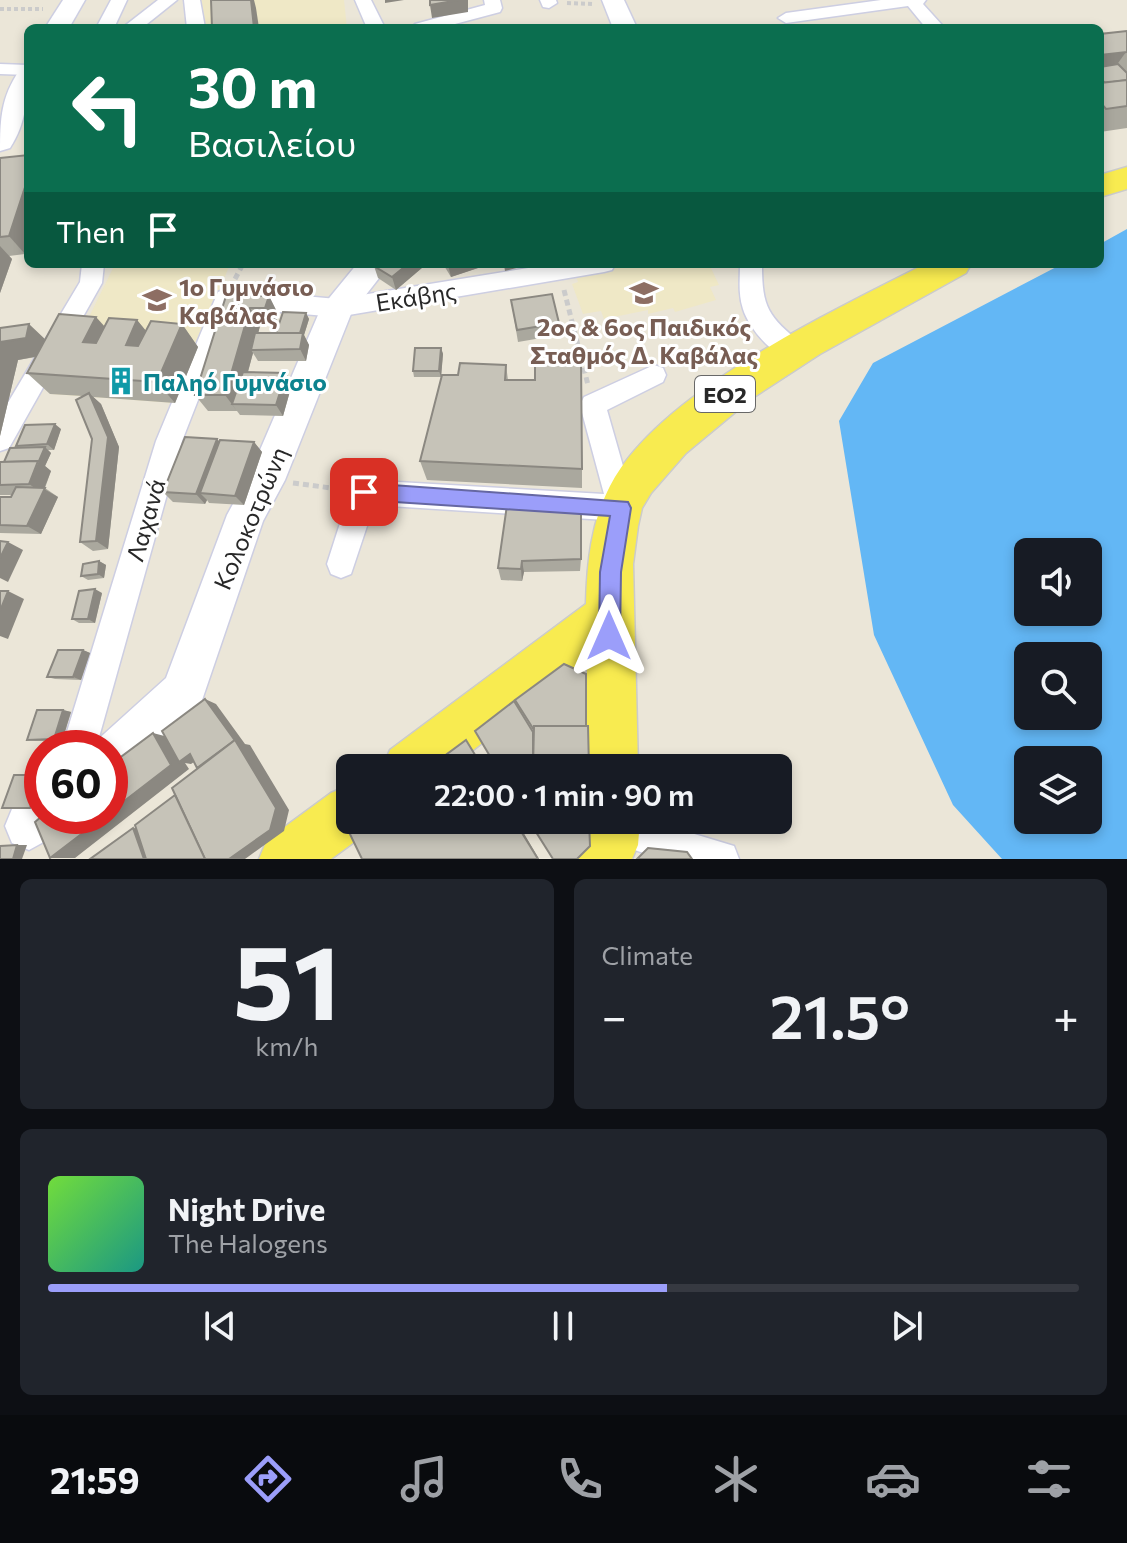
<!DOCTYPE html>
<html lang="en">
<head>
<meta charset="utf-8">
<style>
	:root { --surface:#171b24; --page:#20242c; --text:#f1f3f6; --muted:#9ea1a6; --line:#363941; --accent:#9b9efa }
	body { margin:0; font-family:Commissioner,sans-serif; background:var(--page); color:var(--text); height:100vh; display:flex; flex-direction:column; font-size:30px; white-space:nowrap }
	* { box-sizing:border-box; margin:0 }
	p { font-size:26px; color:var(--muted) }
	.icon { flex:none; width:44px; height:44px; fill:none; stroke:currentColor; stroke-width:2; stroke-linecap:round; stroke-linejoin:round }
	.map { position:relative; height:859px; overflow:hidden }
	.side { display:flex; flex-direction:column; gap:20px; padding:20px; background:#0d0f14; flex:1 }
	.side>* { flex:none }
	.guide { position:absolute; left:24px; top:24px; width:1080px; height:244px; border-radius:12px; box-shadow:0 4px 12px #0003; background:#0b6e4f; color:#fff; overflow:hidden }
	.tools { position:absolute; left:1014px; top:538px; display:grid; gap:16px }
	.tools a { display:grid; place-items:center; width:88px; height:88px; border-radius:12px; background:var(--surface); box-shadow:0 4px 12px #0003; font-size:40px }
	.speed { position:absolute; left:24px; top:730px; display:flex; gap:16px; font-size:40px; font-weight:700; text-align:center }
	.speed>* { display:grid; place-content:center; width:104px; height:104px; border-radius:50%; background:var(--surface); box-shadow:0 4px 12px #0003; line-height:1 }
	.speed .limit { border:12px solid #d22; background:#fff; color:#111 }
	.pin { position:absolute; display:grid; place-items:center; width:68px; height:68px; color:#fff; margin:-34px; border-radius:16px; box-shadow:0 4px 12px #0006 }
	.me { position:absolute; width:88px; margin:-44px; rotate:0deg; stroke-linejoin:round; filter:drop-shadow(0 0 6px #0008) }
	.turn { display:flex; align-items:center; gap:28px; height:168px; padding:0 32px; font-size:36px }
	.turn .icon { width:104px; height:104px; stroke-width:2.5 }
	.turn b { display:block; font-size:56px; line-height:68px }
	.then { display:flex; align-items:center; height:76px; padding:0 32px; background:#0003; gap:16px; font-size:30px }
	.big { font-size:60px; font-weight:600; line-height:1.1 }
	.side .card { flex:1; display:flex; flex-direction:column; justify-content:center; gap:12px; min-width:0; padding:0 28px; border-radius:12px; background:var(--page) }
	.side .dial { align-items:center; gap:0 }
	.dial b { font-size:104px; line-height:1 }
	.song { display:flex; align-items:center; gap:24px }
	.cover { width:96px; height:96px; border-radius:12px; background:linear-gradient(135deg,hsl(100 70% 55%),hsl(170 70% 35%)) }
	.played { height:8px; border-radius:4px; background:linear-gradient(90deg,var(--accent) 60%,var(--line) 60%) }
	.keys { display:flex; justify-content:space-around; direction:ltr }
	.heat { display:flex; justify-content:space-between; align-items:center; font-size:44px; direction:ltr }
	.side .tiles { flex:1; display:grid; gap:20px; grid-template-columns:1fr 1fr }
	.card:last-child { grid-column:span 2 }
	.trip { position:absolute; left:336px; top:754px; width:456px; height:80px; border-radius:12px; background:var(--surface); box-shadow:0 4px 12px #0003; font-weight:600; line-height:80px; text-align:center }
	.menu { display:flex; height:128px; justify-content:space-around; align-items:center; background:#090b0e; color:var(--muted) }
	.menu .icon { width:56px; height:56px }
	.menu .current { color:var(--accent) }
	.menu b { font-size:36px; color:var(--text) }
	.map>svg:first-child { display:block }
	.education { fill:#efe8c6 }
	.water { fill:#63b7f5; fill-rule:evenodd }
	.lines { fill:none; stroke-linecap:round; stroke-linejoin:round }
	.street-casing { stroke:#cdcee2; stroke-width:3 }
	.secondary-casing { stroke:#cdcee2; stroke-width:3 }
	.primary-casing { stroke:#cbcbcb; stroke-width:3 }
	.path-far1 { stroke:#cbcbcb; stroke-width:4; stroke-dasharray:4 3; stroke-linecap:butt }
	.path { stroke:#cbcbcb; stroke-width:5; stroke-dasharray:6 4; stroke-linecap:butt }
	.street { fill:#fff; fill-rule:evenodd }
	.secondary { fill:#fff; fill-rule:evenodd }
	.primary { fill:#f8eb50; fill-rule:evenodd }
	.wall { fill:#aaa89e }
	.shaded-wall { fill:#8b8881 }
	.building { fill:#c6c3b8; stroke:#8b8881; stroke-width:2 }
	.route { fill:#9b9efa; stroke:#6567a2; stroke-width:2 }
	.labels { text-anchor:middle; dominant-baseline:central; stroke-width:6; stroke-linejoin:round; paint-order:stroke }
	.shield { fill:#fff; stroke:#686868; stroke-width:2 }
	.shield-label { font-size:22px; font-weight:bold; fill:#282828 }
	.education-label { font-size:24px; font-weight:bold; fill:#785e54; stroke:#fff; text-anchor:start }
	.street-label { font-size:24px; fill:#282828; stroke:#fff }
	.culture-label { font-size:24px; font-weight:bold; fill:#0d838f; stroke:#fff; text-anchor:start }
</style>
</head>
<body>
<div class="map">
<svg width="1127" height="859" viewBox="0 0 1127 859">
	<rect width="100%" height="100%" fill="#ebe6d8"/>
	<!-- education -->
	<g class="education">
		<path d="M195,0H344L347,28H199Z"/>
		<path d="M115,264H230L175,403L51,394Z"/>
		<path d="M620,264L640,267L709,264L719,285L710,287L716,300L675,312L673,308L648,314V310L604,319L601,311L583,314L572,284L578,282L575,273Z"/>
	</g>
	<!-- water -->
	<path class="water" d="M1127,229V859H1002L953,805L874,635L839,421L873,363L1062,264H1100V244ZM1028,552H1088V612H1028ZM1028,656H1088V716H1028ZM1028,760H1088V820H1028Z"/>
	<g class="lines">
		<defs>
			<g id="street">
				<path d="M111,0H127L114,28H96Z"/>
				<path d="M158,0H177L142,28H122Z"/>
				<path d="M184,0H200L205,28H187Z"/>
				<path d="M355,0H371L385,28H367Z"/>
				<path d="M484,0H500L502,8L500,12L440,28H412L415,24L485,5Z"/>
				<path d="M540,0H556L557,3L549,8L543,7Z"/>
				<path d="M881,0H926L923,4L942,25L939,28H926L908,6L786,23L778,18L786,13Z"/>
				<path d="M0,64L28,65V75L0,74Z"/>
				<path d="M82,264H104L102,283L9,448L0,451V416L80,282Z"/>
				<path d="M553,264H615L612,270L604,272L337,317L234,308L182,441L96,748H62L156,441L218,292L226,289L337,299Z"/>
				<path d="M740,264H762C762,308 768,316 802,344L805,351L802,358C779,366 749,329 743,309C738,294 740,279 740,264Z"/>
				<path d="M654,365L663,368L666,375L663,382L607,410L635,508L631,517L621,521L374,505L351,574L341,578L331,574L327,564L350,492L354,483L364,480L604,494L580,405L584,397Z"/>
				<path d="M599,820H648L734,846L739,859H662L601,839L596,827Z"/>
			</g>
			<g id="secondary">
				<path d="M63,0H85L69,28H45Z"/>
				<path d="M602,0H624L637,28H613Z"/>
				<path d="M28,68C28,98 26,123 10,148L0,151C0,120 1,97 19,71Z"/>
				<path d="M357,264H390L351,314L285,480L263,521L199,709L126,775L110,782V748H92L94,743L166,678L227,515L251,471L321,308Z"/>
				<path d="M42,792V816H67L60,833L29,850L12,843L5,826L12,809Z"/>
			</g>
			<g id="primary">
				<path d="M1127,167V189L1100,197V175Z"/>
				<path d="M925,264H971L966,273L820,354L751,399L686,453L651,493L642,508L638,526L633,564L638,768H586L587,661L450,768H382L390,750L586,604C587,563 591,523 610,486C658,393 833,311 925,264Z"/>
				<path d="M350,785V820H373L369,831L331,859H259L267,840L331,793Z"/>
				<path d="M586,820H640L638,845L632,859H578L584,844Z"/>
			</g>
		</defs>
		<!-- street casing -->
		<use href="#street" class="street-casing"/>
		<!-- secondary casing -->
		<use href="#secondary" class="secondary-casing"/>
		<!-- primary casing -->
		<use href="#primary" class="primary-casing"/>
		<!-- path-far1 -->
		<g class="path-far1">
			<path d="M567,3L593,4"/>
			<path d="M0,9H43"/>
		</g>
		<!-- path -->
		<g class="path">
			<path d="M235,279L243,264"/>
			<path d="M564,290L588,385"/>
			<path d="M293,483L339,489"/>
		</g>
		<!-- street -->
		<use href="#street" class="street"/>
		<!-- secondary -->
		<use href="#secondary" class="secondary"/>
		<!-- primary -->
		<use href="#primary" class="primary"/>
	</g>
	<!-- wall -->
	<g class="wall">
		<path d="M1127,31V128L1100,132V34Z"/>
		<path d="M0,158L25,254L9,256L12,259L0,293Z"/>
		<path d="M376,264H422L423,267L396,290L378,278L374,266Z"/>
		<path d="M443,264H480L481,267L451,277Z"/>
		<path d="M226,296H269L278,314L275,326H260L258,333H276L306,313L309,319L304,335L309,345L306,361H258L253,353L248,372L286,373L292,384L283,416L240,415L237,411H208L195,395Z"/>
		<path d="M511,300L559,323V335L518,342Z"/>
		<path d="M137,320L146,331L182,324L198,347L175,403L93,397L101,404L119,447L108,549L93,551L80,542L92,439L83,396L50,394L27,373L36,357L18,360L0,436V328L45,340Z"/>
		<path d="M441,348L443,354L441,377H414L413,371Z"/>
		<path d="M506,365L508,380L582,469V488L427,480L420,461L458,375Z"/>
		<path d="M61,429L54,450H48L51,453L45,466L51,471L45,488L58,497L41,534L0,533V497H11L12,495H0V462H4L19,448L16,446Z"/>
		<path d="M217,439L220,442H254L262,452L244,505L209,503L207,500L205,504L173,502L163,492Z"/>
		<path d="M508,498L581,559L580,571L524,572L522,581L501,580L498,568Z"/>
		<path d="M99,561L106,565L104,578L88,580L81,576Z"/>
		<path d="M102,593L95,623H79L72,619Z"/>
		<path d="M83,650L90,653L81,680L55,679L47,677Z"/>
		<path d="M63,710L71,712L62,741H35L27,740Z"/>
	</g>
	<!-- shaded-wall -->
	<g class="shaded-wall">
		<path d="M251,0H254L256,8L259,28H254Z"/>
		<path d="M385,0H404L385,3Z"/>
		<path d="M459,0H468V12L432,18L430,5Z"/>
		<path d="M1126,52L1108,77L1100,78V55Z"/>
		<path d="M28,178V246L25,254L9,236Z"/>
		<path d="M0,246L12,259L0,293Z"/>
		<path d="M408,264H422L423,267L396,290L392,277Z"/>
		<path d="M451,264H480L481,267L451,277L448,265Z"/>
		<path d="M508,264H531L505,271L504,265Z"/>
		<path d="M269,296L278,314L275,326L265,308Z"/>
		<path d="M250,308L260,326L254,350H251L253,353L239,404H232L237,411L225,395Z"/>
		<path d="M306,313L309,319L304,335L309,345L306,361L300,349L299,336Z"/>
		<path d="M96,317L116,339L103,364L83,342Z"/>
		<path d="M137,320L155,342L144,367L126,345Z"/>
		<path d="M29,324L47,341L44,355L18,360L0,436V342Z"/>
		<path d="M182,324L198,347L175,403L157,382Z"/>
		<path d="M441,348L443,354L441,377L439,371Z"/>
		<path d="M286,373L292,384L283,416L276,405Z"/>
		<path d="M89,393L101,404L119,447L108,549L96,541L108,437Z"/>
		<path d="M55,424L61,429L54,450L47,444Z"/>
		<path d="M217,439L226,449L200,493L207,500L205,504L196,494Z"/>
		<path d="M254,442L262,452L244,505L235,496Z"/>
		<path d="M45,447L51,453L45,466L51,471L44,489L58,497L41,534L27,526L42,493L29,484Z"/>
		<path d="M8,542L23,550L8,582L0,578V558Z"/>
		<path d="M99,561L106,565L104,578L98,574Z"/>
		<path d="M522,561L524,572L522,581L521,569Z"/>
		<path d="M95,589L102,593L95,623L88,619Z"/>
		<path d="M8,591L24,599L8,639L0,636V611Z"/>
		<path d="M83,650L90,653L81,680L73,677Z"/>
		<path d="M205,699L216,704L245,744L250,745L289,810L284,831L245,859H229Z"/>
		<path d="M63,710L71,712L62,741L54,739Z"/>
		<path d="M153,733L172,738L201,757L191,764L185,763L189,769L75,858H50L105,816H110V812Z"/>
		<path d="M42,776V799L39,809L30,808Z"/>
		<path d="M514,820H516L539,859H538Z"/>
		<path d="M133,828L147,829L158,859H144Z"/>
		<path d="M17,845H27L22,859H13Z"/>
	</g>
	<!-- building -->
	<g class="building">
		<path d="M211,0H251L254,28H212Z"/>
		<path d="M430,0H459L430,5Z"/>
		<path d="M1127,31V52L1100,55V34Z"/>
		<path d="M1118,64L1127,73V80L1105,83L1100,78V67Z"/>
		<path d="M1127,80V106L1106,109L1100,102V83Z"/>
		<path d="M28,155V178L9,236L0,237V158Z"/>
		<path d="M376,264H408L392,277L374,266Z"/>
		<path d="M552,294L559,323L517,330L511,300Z"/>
		<path d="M226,296H269L265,308H250L225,395H195Z"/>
		<path d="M283,312L306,313L300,333H276Z"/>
		<path d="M59,314L96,317L83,342L96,343L109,318L137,320L126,345L138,346L151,321L182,324L157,382L27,373Z"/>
		<path d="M29,324L26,338L0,342V328Z"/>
		<path d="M255,333H303L300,349L251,350Z"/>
		<path d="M415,348H441L439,371H413Z"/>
		<path d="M535,359H581L582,469L420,461L442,375H458L460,363L506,365L505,380H535Z"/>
		<path d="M243,372L286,373L276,405L232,404Z"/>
		<path d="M89,393L108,437L96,541L80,542L92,439L76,400Z"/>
		<path d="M55,424L47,444L16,446L25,425Z"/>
		<path d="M185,437L217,439L196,494L163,492Z"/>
		<path d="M220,440L254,442L235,496L200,493Z"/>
		<path d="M45,447L39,461L4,462L10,448Z"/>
		<path d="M38,461L29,484L0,485V462Z"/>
		<path d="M16,487L45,488L27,526L0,525V497H11Z"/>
		<path d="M508,498L581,503V559L522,561L521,569L498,568Z"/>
		<path d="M0,541L8,542L0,558Z"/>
		<path d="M99,561L98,574L81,576L83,564Z"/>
		<path d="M95,589L88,619H72L79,591Z"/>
		<path d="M0,591H8L0,611Z"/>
		<path d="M58,650H83L73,677H47Z"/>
		<path d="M564,664L586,674V726H534V730L515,700Z"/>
		<path d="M205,699L236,742L235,740L197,768L190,754L179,762L162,731Z"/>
		<path d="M514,701L533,732V761L523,768H497L475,731Z"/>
		<path d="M37,710H63L54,739L27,740Z"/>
		<path d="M534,726H588L589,768H533Z"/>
		<path d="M153,733L171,765L110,812V765Z"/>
		<path d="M235,740L276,808L270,830L229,859H205L172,788Z"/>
		<path d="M466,740L483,768H428Z"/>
		<path d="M14,775H41L30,808H2Z"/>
		<path d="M175,795L205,859H146L135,825Z"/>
		<path d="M42,816H105L50,858L35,822Z"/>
		<path d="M358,820H514L538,859H362L347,828Z"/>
		<path d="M533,820H589L590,846L577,859H553L536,832Z"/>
		<path d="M133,828L144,859H90Z"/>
		<path d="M17,845L13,859H0V846Z"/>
		<path d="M648,848L687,852L692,859H637Z"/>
	</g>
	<!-- route -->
	<path class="route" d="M364,483L628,502L631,508L621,572L620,636L617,643L609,646L602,643L599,636L600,572L610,516L364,500L357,498L354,492L357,485Z"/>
	<!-- icons -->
	<defs>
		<symbol id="school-bare" viewBox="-9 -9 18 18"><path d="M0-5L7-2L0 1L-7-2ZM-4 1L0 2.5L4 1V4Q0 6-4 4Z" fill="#8d6e63" stroke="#fff" stroke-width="2.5" paint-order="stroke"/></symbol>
		<symbol id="building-bare" viewBox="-9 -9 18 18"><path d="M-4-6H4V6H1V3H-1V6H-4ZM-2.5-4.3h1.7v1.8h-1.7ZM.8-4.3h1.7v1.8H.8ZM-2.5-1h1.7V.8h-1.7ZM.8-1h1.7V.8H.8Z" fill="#0f9aa8" stroke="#fff" stroke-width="2.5" paint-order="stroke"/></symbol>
	</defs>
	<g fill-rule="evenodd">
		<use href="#school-bare" x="624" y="273" width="40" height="40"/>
		<use href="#school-bare" x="137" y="280" width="40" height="40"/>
		<use href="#building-bare" x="101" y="361" width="40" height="40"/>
	</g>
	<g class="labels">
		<!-- shield labels -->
		<rect class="shield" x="695" y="376" width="60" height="36" rx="6"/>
		<g class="shield-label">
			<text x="725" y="394">ΕΟ2</text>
		</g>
		<!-- education labels -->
		<g class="education-label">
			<text x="179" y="286">1ο Γυμνάσιο<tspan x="179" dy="28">Καβάλας</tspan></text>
			<text x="644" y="326" text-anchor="middle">2ος &amp; 6ος Παιδικός<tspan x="644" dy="28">Σταθμός Δ. Καβάλας</tspan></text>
		</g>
		<!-- street labels -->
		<g class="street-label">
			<text transform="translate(416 296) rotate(-9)">Εκάβης</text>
			<text transform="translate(250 518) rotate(-67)">Κολοκοτρώνη</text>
			<text transform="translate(145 520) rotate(-74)">Λαχανά</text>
		</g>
		<!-- culture labels -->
		<g class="culture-label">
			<text x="143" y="381">Παληό Γυμνάσιο</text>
		</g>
	</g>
</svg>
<div class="tools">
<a><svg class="icon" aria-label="sound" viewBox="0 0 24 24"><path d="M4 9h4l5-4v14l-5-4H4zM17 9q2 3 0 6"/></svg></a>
<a><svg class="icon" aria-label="search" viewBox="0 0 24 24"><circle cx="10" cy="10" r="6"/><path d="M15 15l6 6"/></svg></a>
<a><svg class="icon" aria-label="layers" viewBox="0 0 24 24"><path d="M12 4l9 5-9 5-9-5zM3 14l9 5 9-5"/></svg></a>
</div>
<div class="speed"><div class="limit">60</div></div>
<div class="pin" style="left:364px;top:492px;background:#d93025"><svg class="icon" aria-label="arrive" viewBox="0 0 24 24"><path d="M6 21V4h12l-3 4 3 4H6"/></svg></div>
<svg class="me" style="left:609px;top:636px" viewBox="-20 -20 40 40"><path d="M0-17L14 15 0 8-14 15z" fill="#9b9efa" stroke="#fff" stroke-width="4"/></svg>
<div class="trip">22:00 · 1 min · 90 m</div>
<div class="guide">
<div class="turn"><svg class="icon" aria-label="left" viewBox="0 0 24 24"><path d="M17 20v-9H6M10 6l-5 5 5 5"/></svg><div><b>30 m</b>Βασιλείου</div></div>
<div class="then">Then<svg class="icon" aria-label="arrive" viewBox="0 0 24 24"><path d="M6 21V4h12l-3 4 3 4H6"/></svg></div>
</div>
</div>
<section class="side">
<div class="tiles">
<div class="card dial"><b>51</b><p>km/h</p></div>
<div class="card"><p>Climate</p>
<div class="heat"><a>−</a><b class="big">21.5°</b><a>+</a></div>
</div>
<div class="card">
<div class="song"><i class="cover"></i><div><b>Night Drive</b><p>The Halogens</p></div></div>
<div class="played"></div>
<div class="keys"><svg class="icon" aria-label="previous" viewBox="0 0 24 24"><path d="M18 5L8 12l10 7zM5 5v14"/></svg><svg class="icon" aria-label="pause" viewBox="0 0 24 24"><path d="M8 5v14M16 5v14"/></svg><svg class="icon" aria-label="next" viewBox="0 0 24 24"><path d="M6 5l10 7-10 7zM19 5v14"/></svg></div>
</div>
</div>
</section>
<nav class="menu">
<b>21:59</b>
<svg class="icon current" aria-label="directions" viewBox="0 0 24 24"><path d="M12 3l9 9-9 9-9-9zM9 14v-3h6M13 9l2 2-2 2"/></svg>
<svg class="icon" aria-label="music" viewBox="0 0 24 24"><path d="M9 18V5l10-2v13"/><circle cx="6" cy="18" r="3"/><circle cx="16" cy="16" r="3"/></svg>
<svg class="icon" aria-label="phone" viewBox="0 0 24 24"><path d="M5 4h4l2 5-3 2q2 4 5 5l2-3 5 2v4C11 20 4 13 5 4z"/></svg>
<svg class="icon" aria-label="climate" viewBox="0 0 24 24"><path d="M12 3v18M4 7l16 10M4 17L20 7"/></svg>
<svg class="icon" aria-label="car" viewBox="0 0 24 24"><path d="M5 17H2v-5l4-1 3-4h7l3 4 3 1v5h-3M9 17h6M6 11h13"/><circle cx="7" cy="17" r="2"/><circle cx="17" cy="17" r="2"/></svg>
<svg class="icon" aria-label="filters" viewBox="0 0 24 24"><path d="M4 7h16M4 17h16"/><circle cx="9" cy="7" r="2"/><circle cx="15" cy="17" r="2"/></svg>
</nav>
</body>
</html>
